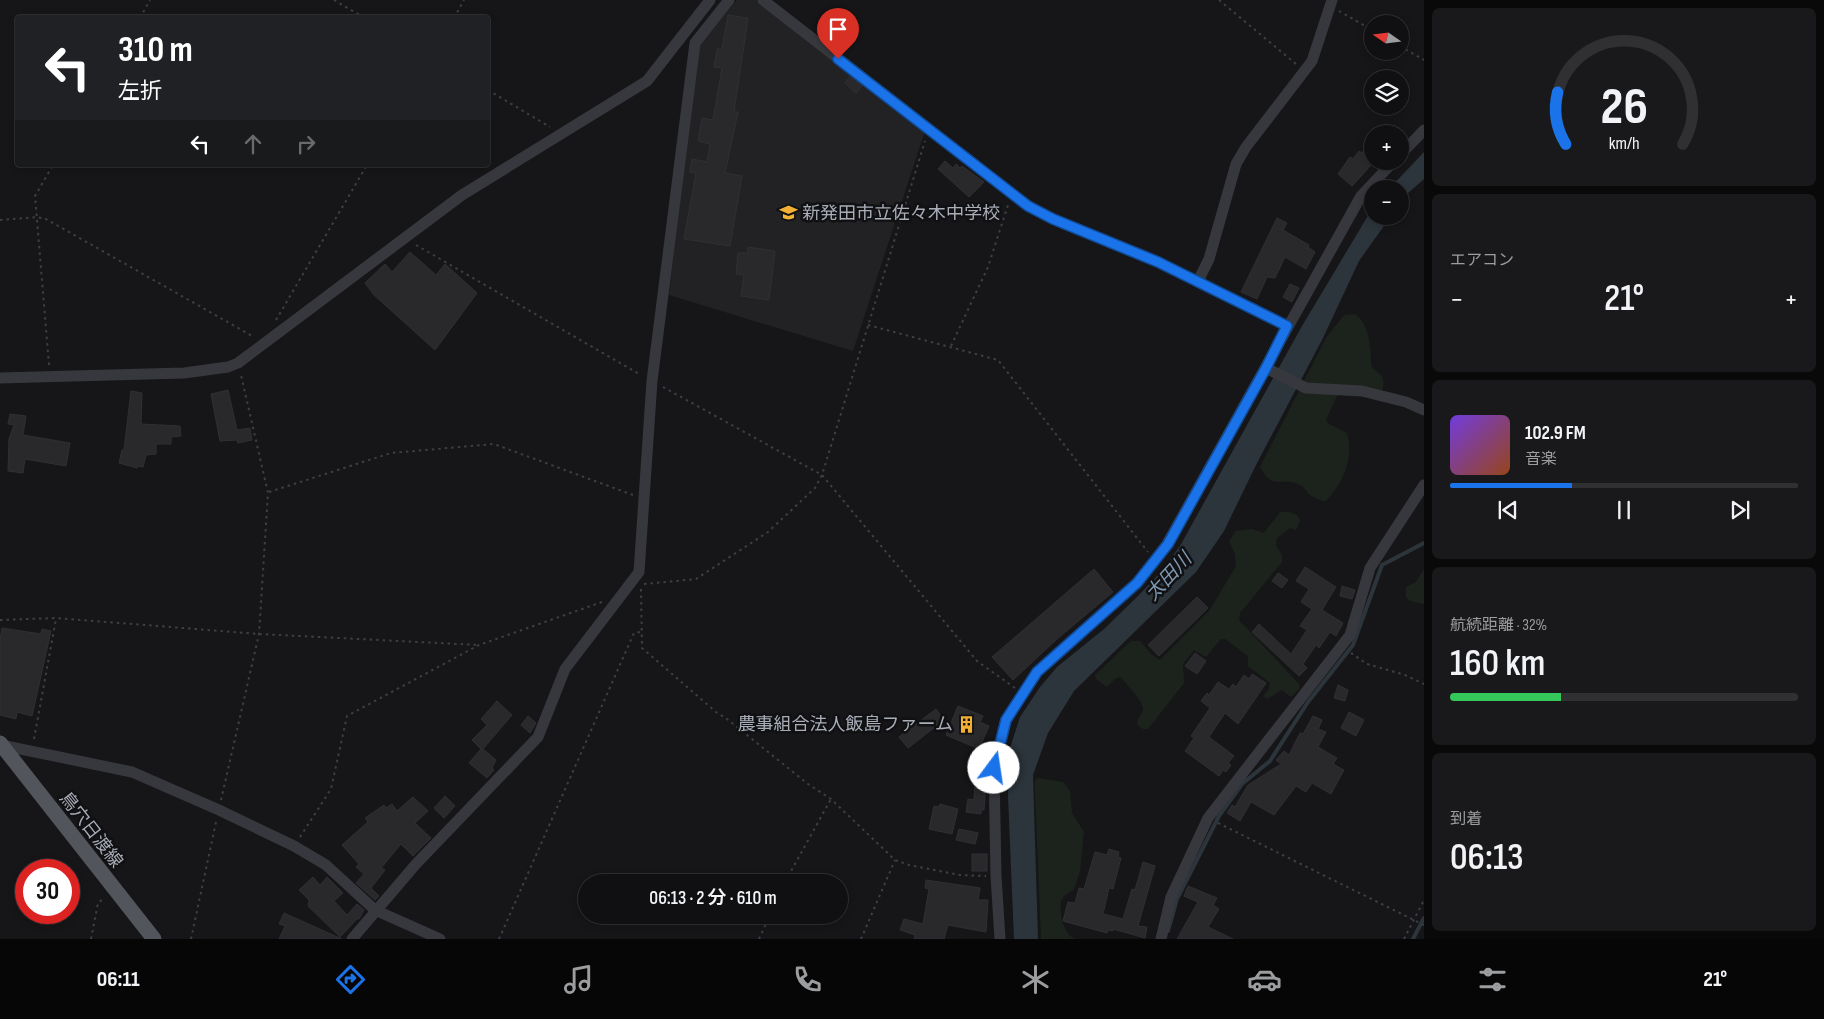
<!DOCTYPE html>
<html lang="ja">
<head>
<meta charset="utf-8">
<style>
	:root { --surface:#101012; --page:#19191b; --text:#f1f3f6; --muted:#9c9d9f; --line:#303032; --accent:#1a73e8 }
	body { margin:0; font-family:"Sofia Sans Condensed","Noto Sans JP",sans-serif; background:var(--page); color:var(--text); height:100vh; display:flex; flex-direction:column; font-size:19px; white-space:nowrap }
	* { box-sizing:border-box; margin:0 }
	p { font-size:16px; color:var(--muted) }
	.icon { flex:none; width:28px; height:28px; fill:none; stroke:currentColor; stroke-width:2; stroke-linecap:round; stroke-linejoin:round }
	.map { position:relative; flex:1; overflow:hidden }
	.drawer { display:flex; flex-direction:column; gap:8px; padding:8px; background:#09090a; width:400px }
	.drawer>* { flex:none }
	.banner { position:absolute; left:15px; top:15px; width:475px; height:152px; border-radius:5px; box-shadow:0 2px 8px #0003,0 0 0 1px var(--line); background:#202124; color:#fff; overflow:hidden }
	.needle { width:32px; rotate:284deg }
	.buttons { position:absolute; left:1364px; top:15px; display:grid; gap:10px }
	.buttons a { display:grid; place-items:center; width:45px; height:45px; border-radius:50%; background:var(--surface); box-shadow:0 2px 8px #0003,0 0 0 1px var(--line); font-size:25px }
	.speed { position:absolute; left:15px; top:859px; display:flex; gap:10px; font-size:25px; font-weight:700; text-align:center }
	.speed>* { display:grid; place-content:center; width:65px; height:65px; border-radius:50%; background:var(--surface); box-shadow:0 2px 8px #0003,0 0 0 1px var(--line); line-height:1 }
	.speed .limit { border:8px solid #d22; background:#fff; color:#111 }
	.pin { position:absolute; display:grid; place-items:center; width:42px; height:42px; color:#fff; margin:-51px -21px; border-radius:50% 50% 50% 0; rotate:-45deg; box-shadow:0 0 5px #0007 }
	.pin .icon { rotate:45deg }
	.me { position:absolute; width:55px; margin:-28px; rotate:14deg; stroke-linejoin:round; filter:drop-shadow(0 0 4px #0008) }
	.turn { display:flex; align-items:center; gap:18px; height:105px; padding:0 20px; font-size:22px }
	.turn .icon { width:65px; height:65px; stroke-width:2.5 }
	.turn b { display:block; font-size:35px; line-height:42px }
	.lanes { display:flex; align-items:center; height:48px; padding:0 20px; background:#0003; justify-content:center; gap:25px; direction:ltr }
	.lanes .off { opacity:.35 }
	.big { font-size:38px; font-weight:600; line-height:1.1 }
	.drawer .card { flex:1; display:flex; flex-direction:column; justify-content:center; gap:8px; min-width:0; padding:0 18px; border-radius:8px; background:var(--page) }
	.drawer .dial { align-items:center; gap:0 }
	.dial svg { height:130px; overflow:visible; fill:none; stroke:var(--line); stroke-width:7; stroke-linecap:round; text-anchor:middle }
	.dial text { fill:var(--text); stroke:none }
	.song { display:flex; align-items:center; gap:15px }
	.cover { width:60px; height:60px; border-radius:8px; background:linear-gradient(135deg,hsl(260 70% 55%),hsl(20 70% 35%)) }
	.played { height:5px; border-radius:2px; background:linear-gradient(90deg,var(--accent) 35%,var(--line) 35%) }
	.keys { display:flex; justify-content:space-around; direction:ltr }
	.heat { display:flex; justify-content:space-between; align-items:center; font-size:28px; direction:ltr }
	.charge { height:8px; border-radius:4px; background:linear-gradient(90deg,#34c759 32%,var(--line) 0) }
	.trip { position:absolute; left:578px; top:874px; width:270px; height:50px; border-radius:25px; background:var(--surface); box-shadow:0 2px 8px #0003,0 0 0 1px var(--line); font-weight:600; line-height:50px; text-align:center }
	.dock { display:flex; height:80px; justify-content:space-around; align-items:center; background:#060607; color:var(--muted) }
	.dock .icon { width:35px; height:35px }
	.dock .active { color:var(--accent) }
	.dock b { font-size:22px; color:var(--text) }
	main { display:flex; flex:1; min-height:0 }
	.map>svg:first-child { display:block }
	.built { fill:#222225 }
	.green { fill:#1c231d }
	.water { fill:#2c353c }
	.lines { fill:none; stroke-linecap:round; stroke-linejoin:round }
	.stream { stroke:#2c353c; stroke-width:4 }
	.building { fill:#29292c; stroke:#303034 }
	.path { stroke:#3d3f44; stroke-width:2; stroke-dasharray:2.5 4; stroke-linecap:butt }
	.minor { stroke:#37383d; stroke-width:11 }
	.major { stroke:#53555c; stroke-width:15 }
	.route-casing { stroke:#114b97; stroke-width:12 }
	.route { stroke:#1a73e8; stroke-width:9 }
	.labels { text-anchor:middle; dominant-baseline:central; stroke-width:5; stroke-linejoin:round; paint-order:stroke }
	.poi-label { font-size:18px; fill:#a8adb8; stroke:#111113; text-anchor:start }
	.street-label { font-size:18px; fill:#a8adb8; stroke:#111113 }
	.water-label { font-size:19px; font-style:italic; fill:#7f9bb3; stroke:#111113 }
</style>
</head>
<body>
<main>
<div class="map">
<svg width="1424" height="939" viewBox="0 0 1424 939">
	<rect width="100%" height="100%" fill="#161618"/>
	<!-- built -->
	<path class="built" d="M737,0H757L925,131L853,351L669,295L698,46Z"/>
	<!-- green -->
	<g class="green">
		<path d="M1355,314C1371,325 1370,350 1372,368C1382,374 1386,379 1382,391L1341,387L1326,420L1329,424L1347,433C1354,459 1343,483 1325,502C1320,500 1314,498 1310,495C1307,493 1305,488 1302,486C1283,475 1273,492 1260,467L1326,338L1344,315Z"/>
		<path d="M1280,512H1289L1297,515L1300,520L1296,530L1290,528L1277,538L1276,545L1282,555V562L1240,613L1239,620L1299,684L1300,688L1291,697L1282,690L1267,699L1263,696L1269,689L1270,683L1248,666V656L1225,639H1221L1206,657L1194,650L1183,664L1184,683L1148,729H1143L1137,725C1137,719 1141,716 1143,710C1144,701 1126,685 1121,677L1116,678L1107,687L1096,679L1095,675L1131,641H1140L1152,655L1160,660L1209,611L1236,566L1235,554L1229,541L1236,531L1252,529L1264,533Z"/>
		<path d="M1424,569V604L1410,601L1406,597V587L1416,582Z"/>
		<path d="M1038,778L1063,782L1070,791L1072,813L1084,832L1080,871L1074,889C1070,893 1064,894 1062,899C1058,911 1063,934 1075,939H1041L1035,793V780Z"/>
	</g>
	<!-- water -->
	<g class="water">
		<path d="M1424,152V179L1407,194L1400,204V189H1389Z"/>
		<path d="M1372,209V216H1391L1359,261L1323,338L1257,463L1224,531L1196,572L1074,691L1048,733L1033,775L1038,939H1014L1008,796L1009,751L1020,717L1040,687L1057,667L1104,629L1138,596L1159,574L1180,546L1302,326Z"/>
	</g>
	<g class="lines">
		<!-- stream -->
		<g class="stream">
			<path d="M1168,931L1177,899L1219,816L1242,784L1270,761L1308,702L1353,645L1382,565L1424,543"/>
			<path d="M1413,939L1424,918"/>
		</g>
	</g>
	<!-- building -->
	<g class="building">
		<path d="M728,15L748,18L734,112H738L725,173L742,176L730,246L684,239L696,173L690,172L692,159L707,162L710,144L698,141L702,118L713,120L722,68L714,67L717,49H722Z"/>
		<path d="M850,77L862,86L856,93L845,83Z"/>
		<path d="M1372,138V164L1352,186L1338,174L1350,157L1353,159L1359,151L1362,153Z"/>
		<path d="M945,161L953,168L956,164L960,168L962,166L984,182L969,197L938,169Z"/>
		<path d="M1277,218L1287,223L1283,230L1309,245L1308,247L1315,252L1306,269L1285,257L1275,278L1267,277L1257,299L1241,292Z"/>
		<path d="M748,247L775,251L769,300L741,296L744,275L736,274L738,253H748Z"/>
		<path d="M410,252L436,275L445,264L477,293L435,350L374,295L365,283L385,264L392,272Z"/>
		<path d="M1290,284L1299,288L1292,302L1283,297Z"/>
		<path d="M228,390L237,430L250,428L252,440L238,443L237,440L220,441L211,394Z"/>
		<path d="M131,391L142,393L141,424L180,426L181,436L171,437V444H156V454L146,455L143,467L138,466L137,468L119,463L122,450H124Z"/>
		<path d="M10,414L26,416L23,435L70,443L66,466L25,459L23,473L8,471L9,439L14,425L8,424Z"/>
		<path d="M1305,567L1336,587L1322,610L1343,623L1336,636L1330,632L1319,648L1316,645L1303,664L1307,668L1299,676L1252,632L1259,624L1291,654L1307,630L1300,626L1312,609L1301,602L1309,589L1296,581Z"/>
		<path d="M1094,569L1113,592L1057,639L1013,680L992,657Z"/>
		<path d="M1278,573L1288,580L1282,588L1272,581Z"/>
		<path d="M1342,586L1355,590L1352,599L1340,596Z"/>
		<path d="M1197,597L1208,608L1159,656L1148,645Z"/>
		<path d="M2,628L41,634L42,629L51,631L32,716L17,712L16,719L0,715V639Z"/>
		<path d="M1195,653L1206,661L1197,674L1185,666Z"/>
		<path d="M1252,674L1266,683L1238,724L1225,713L1209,737L1234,756L1228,763L1231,765L1226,772L1223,770L1219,776L1185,751L1194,738L1191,736L1210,708L1201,701L1207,693L1209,695L1218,682L1229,689L1233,684L1236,687L1244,675L1249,679Z"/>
		<path d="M1338,685L1348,690L1345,701L1334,698Z"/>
		<path d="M497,701L512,715L483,749L496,760L492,768L494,770L487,778L469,763L481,749L472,740L487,725L481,719Z"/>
		<path d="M958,706L983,716L980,722L989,726L979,749L946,735Z"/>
		<path d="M936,709L944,720L908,748L899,737Z"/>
		<path d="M1349,712L1364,720L1356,736L1341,728Z"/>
		<path d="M528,716L536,723L530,733L521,725Z"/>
		<path d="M1313,716L1322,720L1318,729L1326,732L1318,747L1337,758L1333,764L1344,770L1331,794L1312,783L1306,792L1296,786L1274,815L1251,802L1240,821L1227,813L1232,805L1235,807L1248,785L1281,764L1276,760L1284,751L1289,755L1300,733L1303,734Z"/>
		<path d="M975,781L986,782L984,810H981V814L966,812L968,799L974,800Z"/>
		<path d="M445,796L455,806L444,818L434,808Z"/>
		<path d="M413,797L428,811L415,823L431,838L413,856L401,844L381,868L385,870L371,888L379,896L375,900L356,883L364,874L356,867L359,864L342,845L368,822L365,818L384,805L386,808L392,804L397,811Z"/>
		<path d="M940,804L958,809L952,834L929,829L934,806L939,807Z"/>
		<path d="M959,829L978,833L975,844L956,840Z"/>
		<path d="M1109,849L1119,852L1118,857L1121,858L1113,889L1109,888L1103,914L1123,919L1132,889L1135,890L1143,862L1155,866L1138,926L1147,927L1145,938L1113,929V931L1108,930L1107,933L1063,921L1068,902L1075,903L1079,888L1084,889L1095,852L1107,855Z"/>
		<rect x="972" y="854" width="15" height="17"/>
		<path d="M313,877L320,885L327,877L343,893L334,901L347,915L357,904L364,910L359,919H357L340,937L308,906L309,900L299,890Z"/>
		<path d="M926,880L980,888L978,900H988L986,932L948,925L944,939H914L915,935L900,930L904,919L923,924L929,889L925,888Z"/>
		<path d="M1188,886L1217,898L1213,905L1219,909L1208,927L1233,939H1177L1198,902L1184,896Z"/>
		<path d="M284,913L342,939H279L285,926L279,924Z"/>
	</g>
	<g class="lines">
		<!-- path -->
		<g class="path">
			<path d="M334,0L365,18"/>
			<path d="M1219,0L1296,64"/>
			<path d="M1339,11L1372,30"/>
			<path d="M140,18L150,0"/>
			<path d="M454,18L464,0"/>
			<path d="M1400,46L1424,60"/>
			<path d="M488,90L550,127"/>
			<path d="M0,220L37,217L46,219L254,337"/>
			<path d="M416,245L641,375"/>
			<path d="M276,320L367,165"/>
			<path d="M868,325L998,360L1148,552"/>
			<path d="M951,346L988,267L1008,205"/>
			<path d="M49,365L35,196L53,165"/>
			<path d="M663,387L822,475L977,661L1015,688"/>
			<path d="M269,492L391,453L494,444L633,495"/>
			<path d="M644,584L696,579L768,532L815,488L822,475L925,141"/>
			<path d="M641,589L642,648L716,712L727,719L808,784L831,799L895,860L909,865L960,875L986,876"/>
			<path d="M0,620L56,618L259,634L479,645"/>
			<path d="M1351,653L1367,664L1405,675L1424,684"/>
			<path d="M34,739L56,619"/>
			<path d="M221,800L259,634L268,493L241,375"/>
			<path d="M1218,823L1424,925"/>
			<path d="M300,837L331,789L347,716L479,645L602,602"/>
			<path d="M785,882L831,799"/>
			<path d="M91,939L98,903L104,898"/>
			<path d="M191,939L216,822"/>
			<path d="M499,939L634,633L640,632"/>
			<path d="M759,939L770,915"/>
			<path d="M861,939L895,860"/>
			<path d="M1404,939L1424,900"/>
		</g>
		<!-- minor -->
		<g class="minor">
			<path d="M763,0L1028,206L1053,219L1158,262L1287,326"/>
			<path d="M1400,155L1424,130"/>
			<path d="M1198,281L1209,259L1236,164L1246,147L1312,61L1332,0"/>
			<path d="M1266,368L1306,388L1362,391L1406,402L1424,410"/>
			<path d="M0,378L184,373L228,367L238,363L462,195L647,81L710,0"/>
			<path d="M1,745L132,772L219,810L294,846L326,865L375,910L440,939"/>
			<path d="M352,939L416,864L538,737L565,669L639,572L652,381L695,43L729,0"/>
			<path d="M1000,939L996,876L994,768L1006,720L1037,672L1137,583L1167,544L1361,196L1394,161"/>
			<path d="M1161,939L1171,897L1208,818L1350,635L1370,568L1424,485"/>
		</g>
		<!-- major -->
		<path class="major" d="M0,743L154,939"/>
	</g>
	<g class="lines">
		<defs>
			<path id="route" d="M838,59L1028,206L1053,219L1158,262L1287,326L1266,368L1168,544L1137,583L1037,672L1006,720L994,768"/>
		</defs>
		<!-- route casing -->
		<use href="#route" class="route-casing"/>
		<!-- route -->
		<use href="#route" class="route"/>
	</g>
	<!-- icons -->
	<defs>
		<symbol id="school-bare" viewBox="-9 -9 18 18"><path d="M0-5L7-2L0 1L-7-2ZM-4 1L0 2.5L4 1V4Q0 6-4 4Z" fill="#f2b134" stroke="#111113" stroke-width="2.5" paint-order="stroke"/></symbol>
		<symbol id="building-bare" viewBox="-9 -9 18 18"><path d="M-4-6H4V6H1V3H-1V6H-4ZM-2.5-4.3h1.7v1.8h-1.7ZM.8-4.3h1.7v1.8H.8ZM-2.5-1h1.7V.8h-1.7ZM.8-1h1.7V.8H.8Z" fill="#f2b134" stroke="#111113" stroke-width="2.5" paint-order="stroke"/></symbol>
	</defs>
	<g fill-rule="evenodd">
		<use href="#school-bare" x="776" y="200" width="25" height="25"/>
		<use href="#building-bare" x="954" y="712" width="25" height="25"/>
	</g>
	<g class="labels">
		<!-- poi labels -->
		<g class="poi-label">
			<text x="802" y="213">新発田市立佐々木中学校</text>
			<text x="953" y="724" text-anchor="end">農事組合法人飯島ファーム</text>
		</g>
		<!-- street labels -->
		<g class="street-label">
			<text transform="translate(91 830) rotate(52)">鳥穴日渡線</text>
		</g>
		<!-- water labels -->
		<g class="water-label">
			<text transform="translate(1169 577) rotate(-47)">太田川</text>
		</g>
	</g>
</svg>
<div class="buttons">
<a><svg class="needle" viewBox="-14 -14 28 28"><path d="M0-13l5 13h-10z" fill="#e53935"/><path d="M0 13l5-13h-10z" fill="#9c9d9f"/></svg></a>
<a><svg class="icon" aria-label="layers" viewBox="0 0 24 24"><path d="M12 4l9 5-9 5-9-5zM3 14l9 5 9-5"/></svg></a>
<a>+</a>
<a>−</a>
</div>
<div class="speed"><div class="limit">30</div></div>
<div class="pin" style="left:838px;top:59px;background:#d93025"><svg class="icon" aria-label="arrive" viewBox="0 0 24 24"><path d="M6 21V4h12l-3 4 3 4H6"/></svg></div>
<svg class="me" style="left:994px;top:768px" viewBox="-20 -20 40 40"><circle r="19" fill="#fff"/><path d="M0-13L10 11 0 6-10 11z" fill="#1a73e8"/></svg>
<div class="trip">06:13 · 2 分 · 610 m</div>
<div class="banner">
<div class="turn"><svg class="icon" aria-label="left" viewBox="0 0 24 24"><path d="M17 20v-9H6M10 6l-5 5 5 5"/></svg><div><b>310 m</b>左折</div></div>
<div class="lanes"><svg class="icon" aria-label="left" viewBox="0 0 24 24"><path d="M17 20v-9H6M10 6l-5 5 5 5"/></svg><svg class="icon off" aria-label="ahead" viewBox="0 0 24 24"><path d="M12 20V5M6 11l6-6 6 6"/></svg><svg class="icon off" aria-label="right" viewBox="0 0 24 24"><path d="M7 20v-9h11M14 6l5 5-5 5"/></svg></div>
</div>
</div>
<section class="drawer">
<div class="card dial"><svg viewBox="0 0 100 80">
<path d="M14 69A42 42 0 1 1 86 69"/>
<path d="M14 69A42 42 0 0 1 9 37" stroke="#1a73e8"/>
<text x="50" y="56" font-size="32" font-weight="700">26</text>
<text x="50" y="72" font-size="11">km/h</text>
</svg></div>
<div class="card"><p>エアコン</p>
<div class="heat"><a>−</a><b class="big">21°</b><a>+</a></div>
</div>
<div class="card">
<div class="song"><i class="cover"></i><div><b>102.9 FM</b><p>音楽</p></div></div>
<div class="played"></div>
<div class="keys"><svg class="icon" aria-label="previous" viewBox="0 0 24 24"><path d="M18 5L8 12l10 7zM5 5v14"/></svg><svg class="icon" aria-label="pause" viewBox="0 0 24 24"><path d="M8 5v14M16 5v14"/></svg><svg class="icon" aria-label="next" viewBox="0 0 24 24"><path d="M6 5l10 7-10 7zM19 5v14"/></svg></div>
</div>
<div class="card"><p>航続距離 · 32%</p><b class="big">160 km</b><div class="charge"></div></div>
<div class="card"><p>到着</p><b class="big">06:13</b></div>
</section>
</main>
<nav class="dock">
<b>06:11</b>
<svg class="icon active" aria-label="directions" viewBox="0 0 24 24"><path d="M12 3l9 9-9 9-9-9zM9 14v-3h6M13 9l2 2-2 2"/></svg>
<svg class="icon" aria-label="music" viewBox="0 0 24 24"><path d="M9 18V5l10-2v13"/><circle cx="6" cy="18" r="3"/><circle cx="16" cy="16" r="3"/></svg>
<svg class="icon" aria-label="phone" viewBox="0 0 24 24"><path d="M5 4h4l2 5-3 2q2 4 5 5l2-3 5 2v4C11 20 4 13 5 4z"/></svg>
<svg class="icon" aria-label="climate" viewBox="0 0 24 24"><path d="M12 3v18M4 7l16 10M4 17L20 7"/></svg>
<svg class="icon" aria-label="car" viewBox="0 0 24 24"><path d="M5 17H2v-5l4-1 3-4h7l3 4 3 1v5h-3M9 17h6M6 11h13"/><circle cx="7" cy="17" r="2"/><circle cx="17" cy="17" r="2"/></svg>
<svg class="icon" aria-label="filters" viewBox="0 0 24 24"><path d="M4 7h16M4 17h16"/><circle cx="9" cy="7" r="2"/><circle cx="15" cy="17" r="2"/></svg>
<b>21°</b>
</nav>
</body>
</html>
